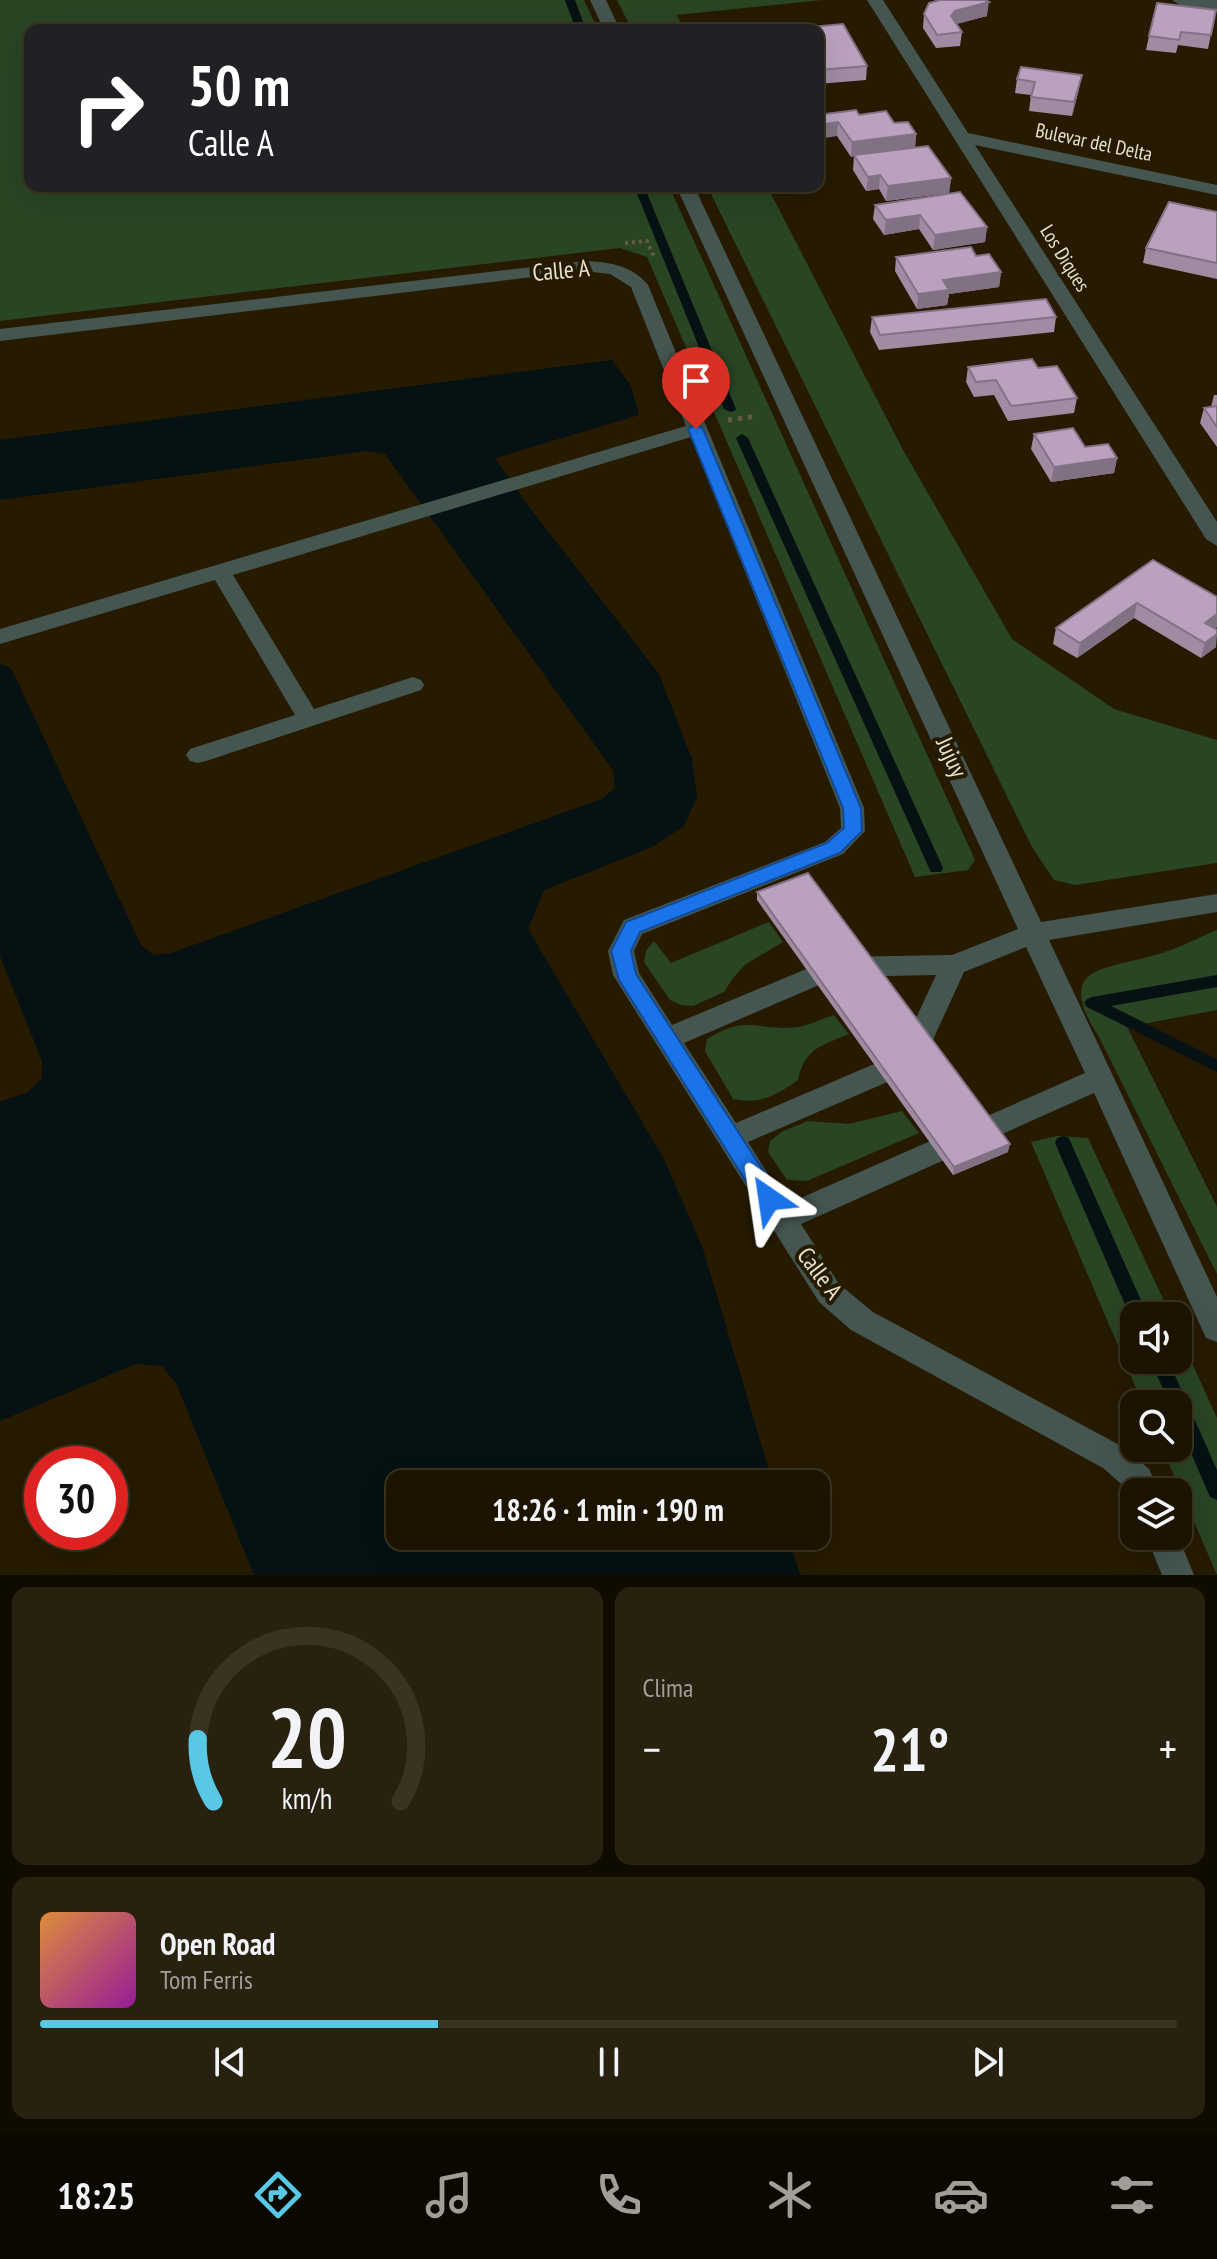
<!DOCTYPE html>
<html lang="es">
<head>
<meta charset="utf-8">
<style>
	:root { --surface:#1c1400; --page:#29210f; --text:#f1f3f6; --muted:#a09e99; --line:#3a3322; --accent:#58c8e4 }
	body { margin:0; font-family:"PT Sans Narrow",sans-serif; background:var(--page); color:var(--text); height:100vh; display:flex; flex-direction:column; font-size:30px; white-space:nowrap }
	* { box-sizing:border-box; margin:0 }
	p { font-size:26px; color:var(--muted) }
	.icon { flex:none; width:44px; height:44px; fill:none; stroke:currentColor; stroke-width:2; stroke-linecap:round; stroke-linejoin:round }
	.map { position:relative; height:1575px; overflow:hidden }
	.panel { display:flex; flex-direction:column; gap:12px; padding:12px; background:#0f0b00; flex:1 }
	.panel>* { flex:none }
	.banner { position:absolute; left:24px; top:24px; width:800px; height:168px; border-radius:16px; box-shadow:0 8px 32px #0002,0 0 0 2px var(--line); background:#202124; color:#fff; overflow:hidden }
	.tools { position:absolute; left:1120px; top:1302px; display:grid; gap:16px }
	.tools a { display:grid; place-items:center; width:72px; height:72px; border-radius:16px; background:var(--surface); box-shadow:0 8px 32px #0002,0 0 0 2px var(--line); font-size:40px }
	.speed { position:absolute; left:24px; top:1446px; display:flex; gap:16px; font-size:40px; font-weight:700; text-align:center }
	.speed>* { display:grid; place-content:center; width:104px; height:104px; border-radius:50%; background:var(--surface); box-shadow:0 8px 32px #0002,0 0 0 2px var(--line); line-height:1 }
	.speed .limit { border:12px solid #d22; background:#fff; color:#111 }
	.pin { position:absolute; display:grid; place-items:center; width:68px; height:68px; color:#fff; margin:-82px -34px; border-radius:50% 50% 50% 0; rotate:-45deg; box-shadow:0 0 8px #0007 }
	.pin .icon { rotate:45deg }
	.me { position:absolute; width:88px; margin:-44px; rotate:328deg; stroke-linejoin:round; filter:drop-shadow(0 0 6px #0008) }
	.turn { display:flex; align-items:center; gap:28px; height:168px; padding:0 32px; font-size:36px }
	.turn .icon { width:104px; height:104px; stroke-width:2.5 }
	.turn b { display:block; font-size:56px; line-height:68px }
	.big { font-size:60px; font-weight:800; line-height:1.1 }
	.panel .card { flex:1; display:flex; flex-direction:column; justify-content:center; gap:12px; min-width:0; padding:0 28px; border-radius:16px; background:var(--page) }
	.panel .dial { align-items:center; gap:0 }
	.dial svg { height:208px; overflow:visible; fill:none; stroke:var(--line); stroke-width:7; stroke-linecap:round; text-anchor:middle }
	.dial text { fill:var(--text); stroke:none }
	.song { display:flex; align-items:center; gap:24px }
	.cover { width:96px; height:96px; border-radius:12px; background:linear-gradient(135deg,hsl(30 70% 55%),hsl(300 70% 35%)) }
	.played { height:8px; border-radius:4px; background:linear-gradient(90deg,var(--accent) 35%,var(--line) 35%) }
	.keys { display:flex; justify-content:space-around; direction:ltr }
	.heat { display:flex; justify-content:space-between; align-items:center; font-size:44px; direction:ltr }
	.panel .tiles { flex:1; display:grid; gap:12px; grid-template-columns:1fr 1fr }
	.card:last-child { grid-column:span 2 }
	.trip { position:absolute; left:386px; top:1470px; width:444px; height:80px; border-radius:16px; background:var(--surface); box-shadow:0 8px 32px #0002,0 0 0 2px var(--line); font-weight:800; line-height:80px; text-align:center }
	.tab-bar { display:flex; height:128px; justify-content:space-around; align-items:center; background:#0b0800; color:var(--muted) }
	.tab-bar .icon { width:56px; height:56px }
	.tab-bar .active { color:var(--accent) }
	.tab-bar b { font-size:36px; color:var(--text) }
	.map>svg:first-child { display:block }
	.green { fill:#294524 }
	.water { fill:#051112 }
	.lines { fill:none; stroke-linecap:round; stroke-linejoin:round }
	.stream { fill:#051112; fill-rule:evenodd }
	.path-far1 { stroke:#655a43; stroke-width:4; stroke-dasharray:3 4; stroke-linecap:butt }
	.path { stroke:#655a43; stroke-width:5; stroke-dasharray:4 6; stroke-linecap:butt }
	.minor { fill:#455651; fill-rule:evenodd }
	.wall { fill:#a08ba3 }
	.shaded-wall { fill:#827185 }
	.building { fill:#baa2be; stroke:#827185; stroke-width:2 }
	.route { fill:#1a73e8; stroke:#114b97; stroke-width:2 }
	.labels { text-anchor:middle; dominant-baseline:central; stroke-width:8; stroke-linejoin:round; paint-order:stroke }
	.far-street-label { font-size:20px; fill:#e8e0d0; stroke:#261a00 }
	.street-label { font-size:24px; fill:#e8e0d0; stroke:#261a00 }
</style>
</head>
<body>
<div class="map">
<svg width="1217" height="1575" viewBox="0 0 1217 1575">
	<rect width="100%" height="100%" fill="#261a00"/>
	<!-- green -->
	<g class="green">
		<path d="M0,0H584L598,30H30V186H669L975,860L968,870L915,877L647,257L620,248L0,321Z"/>
		<path d="M617,0H822L677,15L684,30H632Z"/>
		<path d="M707,186H767L903,450L1012,639L1114,709L1217,740V863L1075,885L1054,880L1032,847Z"/>
		<path d="M769,922L783,942L746,964L733,978L724,992L693,1006L681,1005L670,1000L644,962L646,951L654,941L671,963Z"/>
		<path d="M1217,930V1010L1127,1027L1217,1207V1274L1099,1037C1052,964 1106,970 1159,954C1179,948 1198,938 1217,930Z"/>
		<path d="M834,1015L849,1034C821,1046 805,1048 798,1080C777,1095 759,1105 733,1099L705,1051L707,1039C749,1013 757,1032 798,1027C810,1025 822,1019 834,1015Z"/>
		<path d="M902,1111L919,1133L807,1181L787,1180L768,1152L770,1141L783,1131L808,1121L849,1124Z"/>
		<path d="M1057,1136L1088,1138L1171,1316H1134V1360H1178V1332L1217,1418V1575L1162,1448H1178V1404H1143L1031,1142Z"/>
	</g>
	<!-- water -->
	<path class="water" d="M612,360L631,386L639,415L495,458L529,507L659,674L692,759L697,797L684,826L652,847L544,890L528,929L664,1159L703,1249L773,1484H400V1536H788L800,1575H254L176,1383L162,1366L136,1364L0,1421V1102L28,1092L42,1078V1061L0,956V664L11,668L141,945L153,955L171,953L602,799L615,788L613,770L385,454L367,451L0,500V440Z"/>
	<g class="lines">
		<!-- stream -->
		<g class="stream">
			<path d="M565,0H575L586,30H576Z"/>
			<path d="M634,186H644L736,409L734,411L730,412L724,409Z"/>
			<path d="M742,434L748,438L943,868L941,872H931L929,868L736,438Z"/>
			<path d="M1217,975V987L1111,1006L1217,1059V1072L1087,1007L1084,1003L1087,999L1092,997Z"/>
			<path d="M1063,1136L1069,1138L1071,1143L1148,1316H1134V1322L1130,1316L1055,1143L1057,1138Z"/>
			<path d="M1150,1360H1168L1217,1470V1500L1210,1497L1178,1423V1404H1170Z"/>
		</g>
		<!-- path-far1 -->
		<path class="path-far1" d="M625,243L647,241L655,259"/>
		<!-- path -->
		<path class="path" d="M728,420L758,416"/>
		<!-- minor -->
		<g class="minor">
			<path d="M590,0H606L620,30H604Z"/>
			<path d="M867,0H883L968,133L1217,185V195L975,145L1217,522V546L1206,539Z"/>
			<path d="M1172,0H1217V10L1180,5Z"/>
			<path d="M676,186H694L1041,922L1217,894V912L1049,940L1217,1297V1342L1206,1338L1094,1093L801,1224L839,1284L873,1312L1125,1448L1149,1469L1160,1492H1134V1503L1127,1489L1103,1468L851,1330L819,1302L613,975L608,951L624,920L825,842L841,828L840,808L691,437L233,575L314,709L413,677L421,680L424,685L421,690L206,761L198,763L190,761L186,755L190,749L295,715L215,580L0,644V629L686,426L631,287L610,274L584,271L0,341V329L584,261C609,262 632,265 648,285L864,808L865,831L843,854L642,934L634,951L639,973L672,1025L835,957L952,955L1018,929ZM1026,947L1085,1073L787,1204L748,1142L920,1068L964,972ZM936,975L900,1053L736,1123L684,1043L838,977Z"/>
			<path d="M1146,1536H1178L1194,1575H1162Z"/>
		</g>
	</g>
	<!-- wall -->
	<g class="wall">
		<path d="M1216,10L1208,49L1178,45L1176,53L1146,50L1149,36Z"/>
		<path d="M924,14L987,16L956,24L962,32L960,46L936,48L923,28Z"/>
		<path d="M818,30L867,66L866,80L818,84Z"/>
		<path d="M1017,79L1079,89L1072,116L1029,111L1031,95L1015,93Z"/>
		<path d="M818,115H859L894,123L916,134L915,148L951,178L949,193L886,201L879,189L866,191L853,170L854,156L851,157L837,136Z"/>
		<path d="M875,205L987,227L985,242L933,250L919,229L884,235L873,219Z"/>
		<path d="M1217,212V279L1143,263L1146,248Z"/>
		<path d="M976,256L1001,272L999,287L949,294L947,305L917,309L895,271L896,257Z"/>
		<path d="M872,317H1056L1054,332L879,350L870,332Z"/>
		<path d="M968,367L1038,368L1077,398L1074,413L1008,421L994,395L974,397L966,382Z"/>
		<path d="M1214,395H1217V447L1200,423L1204,408L1211,407Z"/>
		<path d="M1034,434L1085,447L1117,458L1114,473L1051,482L1031,449Z"/>
		<path d="M1153,560L1217,627L1215,628L1216,647L1201,658L1134,618L1077,658L1053,644L1056,628Z"/>
		<path d="M757,892L1008,1152L953,1175L757,900Z"/>
	</g>
	<!-- shaded-wall -->
	<g class="shaded-wall">
		<path d="M989,2L987,16L953,25L951,16L955,11Z"/>
		<path d="M1082,75L1079,89L1072,116L1074,102Z"/>
		<path d="M838,122L837,136L818,139V125Z"/>
		<path d="M916,134L915,148L851,157L852,142Z"/>
		<path d="M880,175L879,189L866,191L868,177Z"/>
		<path d="M951,178L949,193L886,201L888,186Z"/>
		<path d="M920,215L919,229L884,235L886,220Z"/>
		<path d="M987,227L985,242L933,250L935,235Z"/>
		<path d="M1001,272L999,287L949,294L947,305L917,309L918,294L943,280Z"/>
		<path d="M1117,458L1114,473L1051,482L1054,467Z"/>
		<path d="M1137,603L1134,618L1077,658L1080,643Z"/>
		<path d="M1217,614V627L1201,638L1205,623Z"/>
		<path d="M1217,634L1216,647L1201,658L1205,643Z"/>
		<path d="M1010,1144L1008,1152L953,1175L954,1167Z"/>
	</g>
	<!-- building -->
	<g class="building">
		<path d="M940,0H985L989,2L955,11L951,16L962,32L937,35L924,14L929,3Z"/>
		<path d="M1157,3L1216,10L1211,35L1181,32L1179,40L1149,36Z"/>
		<path d="M843,24L867,66L818,70V30H779Z"/>
		<path d="M1021,67L1082,75L1074,102L1031,97L1035,82L1017,79Z"/>
		<path d="M856,110L859,115L886,111L894,123L908,122L916,134L852,142L838,122L818,125V115Z"/>
		<path d="M928,146L951,178L888,186L880,175L868,177L854,155Z"/>
		<path d="M960,192L987,227L935,235L920,215L886,220L875,205Z"/>
		<path d="M1169,202L1217,212V263L1146,248Z"/>
		<path d="M971,247L976,256L989,254L1001,272L943,280L949,290L918,294L896,257Z"/>
		<path d="M1046,299L1056,317L880,335L872,317Z"/>
		<path d="M1032,359L1038,368L1057,366L1077,398L1011,406L996,380L976,382L968,367Z"/>
		<path d="M1217,406V427L1204,408Z"/>
		<path d="M1073,428L1085,447L1108,444L1117,458L1054,467L1034,434Z"/>
		<path d="M1153,560L1217,597V614L1205,623L1217,630V634L1205,643L1137,603L1080,643L1056,628Z"/>
		<path d="M808,873L1010,1144L954,1167L757,892Z"/>
	</g>
	<!-- route -->
	<path class="route" d="M696,424L703,429L861,808L862,831L840,853L640,932L631,951L636,974L777,1192L780,1199L777,1205L769,1208L761,1205L619,980L611,951L626,922L827,843L844,828L843,808L688,429Z"/>
	<g class="labels">
		<!-- far-street labels -->
		<g class="far-street-label">
			<text transform="translate(1094 142) rotate(12)">Bulevar del Delta</text>
			<text transform="translate(1065 258) rotate(58)">Los Diques</text>
		</g>
		<!-- street labels -->
		<g class="street-label">
			<text transform="translate(561 270) rotate(-5)">Calle A</text>
			<text transform="translate(952 757) rotate(65)">Jujuy</text>
			<text transform="translate(820 1273) rotate(53)">Calle A</text>
		</g>
	</g>
</svg>
<div class="tools">
<a><svg class="icon" aria-label="sound" viewBox="0 0 24 24"><path d="M4 9h4l5-4v14l-5-4H4zM17 9q2 3 0 6"/></svg></a>
<a><svg class="icon" aria-label="search" viewBox="0 0 24 24"><circle cx="10" cy="10" r="6"/><path d="M15 15l6 6"/></svg></a>
<a><svg class="icon" aria-label="layers" viewBox="0 0 24 24"><path d="M12 4l9 5-9 5-9-5zM3 14l9 5 9-5"/></svg></a>
</div>
<div class="speed"><div class="limit">30</div></div>
<div class="pin" style="left:696px;top:429px;background:#d93025"><svg class="icon" aria-label="arrive" viewBox="0 0 24 24"><path d="M6 21V4h12l-3 4 3 4H6"/></svg></div>
<svg class="me" style="left:769px;top:1199px" viewBox="-20 -20 40 40"><path d="M0-17L14 15 0 8-14 15z" fill="#1a73e8" stroke="#fff" stroke-width="4"/></svg>
<div class="trip">18:26 · 1 min · 190 m</div>
<div class="banner">
<div class="turn"><svg class="icon" aria-label="right" viewBox="0 0 24 24"><path d="M7 20v-9h11M14 6l5 5-5 5"/></svg><div><b>50 m</b>Calle A</div></div>
</div>
</div>
<section class="panel">
<div class="tiles">
<div class="card dial"><svg viewBox="0 0 100 80">
<path d="M14 69A42 42 0 1 1 86 69"/>
<path d="M14 69A42 42 0 0 1 8 45" stroke="#58c8e4"/>
<text x="50" y="56" font-size="32" font-weight="700">20</text>
<text x="50" y="72" font-size="11">km/h</text>
</svg></div>
<div class="card"><p>Clima</p>
<div class="heat"><a>−</a><b class="big">21°</b><a>+</a></div>
</div>
<div class="card">
<div class="song"><i class="cover"></i><div><b>Open Road</b><p>Tom Ferris</p></div></div>
<div class="played"></div>
<div class="keys"><svg class="icon" aria-label="previous" viewBox="0 0 24 24"><path d="M18 5L8 12l10 7zM5 5v14"/></svg><svg class="icon" aria-label="pause" viewBox="0 0 24 24"><path d="M8 5v14M16 5v14"/></svg><svg class="icon" aria-label="next" viewBox="0 0 24 24"><path d="M6 5l10 7-10 7zM19 5v14"/></svg></div>
</div>
</div>
</section>
<nav class="tab-bar">
<b>18:25</b>
<svg class="icon active" aria-label="directions" viewBox="0 0 24 24"><path d="M12 3l9 9-9 9-9-9zM9 14v-3h6M13 9l2 2-2 2"/></svg>
<svg class="icon" aria-label="music" viewBox="0 0 24 24"><path d="M9 18V5l10-2v13"/><circle cx="6" cy="18" r="3"/><circle cx="16" cy="16" r="3"/></svg>
<svg class="icon" aria-label="phone" viewBox="0 0 24 24"><path d="M5 4h4l2 5-3 2q2 4 5 5l2-3 5 2v4C11 20 4 13 5 4z"/></svg>
<svg class="icon" aria-label="climate" viewBox="0 0 24 24"><path d="M12 3v18M4 7l16 10M4 17L20 7"/></svg>
<svg class="icon" aria-label="car" viewBox="0 0 24 24"><path d="M5 17H2v-5l4-1 3-4h7l3 4 3 1v5h-3M9 17h6M6 11h13"/><circle cx="7" cy="17" r="2"/><circle cx="17" cy="17" r="2"/></svg>
<svg class="icon" aria-label="filters" viewBox="0 0 24 24"><path d="M4 7h16M4 17h16"/><circle cx="9" cy="7" r="2"/><circle cx="15" cy="17" r="2"/></svg>
</nav>
</body>
</html>
